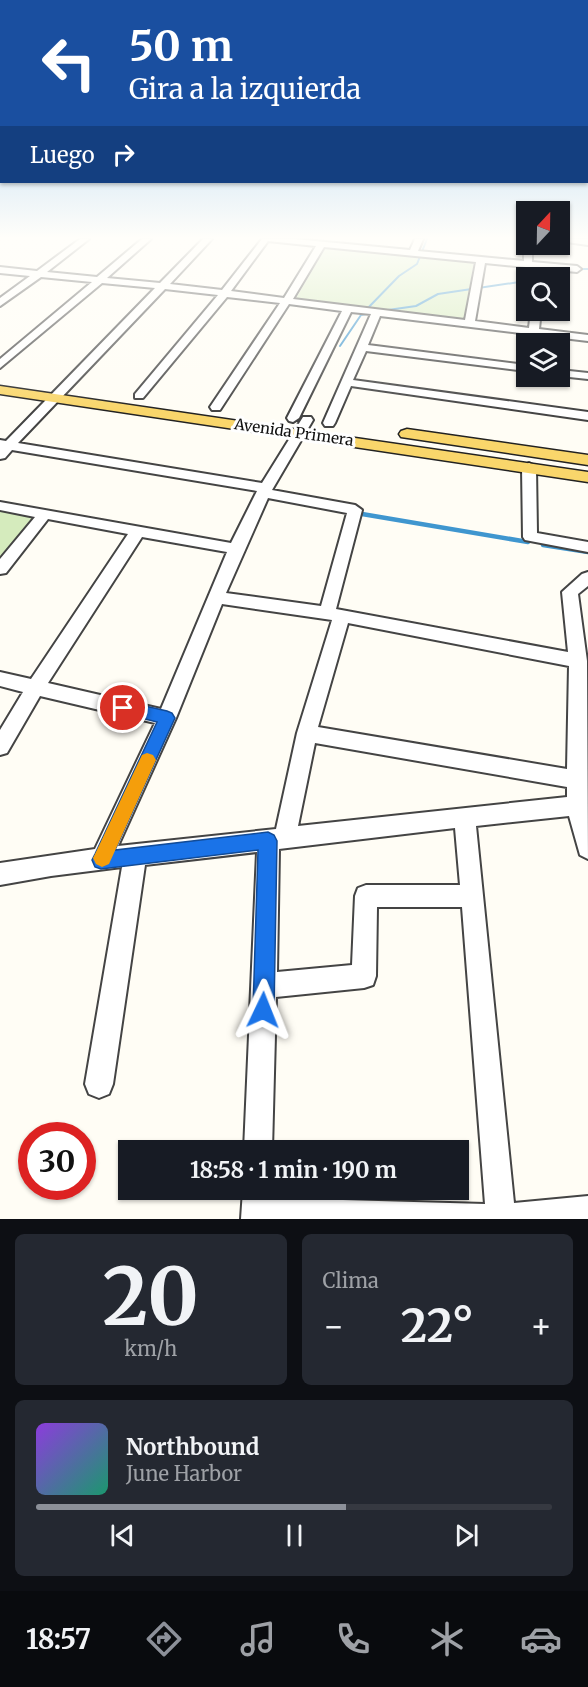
<!DOCTYPE html>
<html lang="es">
<head>
<meta charset="utf-8">
<style>
	:root { --surface:#171b24; --page:#242831; --text:#f1f3f6; --muted:#9ea1a6; --line:#363941; --accent:#8c9099 }
	body { margin:0; font-family:Merriweather,serif; background:var(--page); color:var(--text); height:100vh; display:flex; flex-direction:column; font-size:22px; white-space:nowrap }
	* { box-sizing:border-box; margin:0 }
	p { font-size:20px; color:var(--muted) }
	.icon { flex:none; width:33px; height:33px; fill:none; stroke:currentColor; stroke-width:2; stroke-linecap:round; stroke-linejoin:round }
	.map { position:relative; height:1219px; overflow:hidden }
	.details { display:flex; flex-direction:column; gap:15px; padding:15px; background:#0d0f14; flex:1 }
	.details>* { flex:none }
	.guide { position:absolute; left:0px; top:0px; width:588px; height:183px; box-shadow:0 2px 4px #0004; background:#1a4fa0; color:#fff; overflow:hidden }
	.needle { width:39px; rotate:22deg }
	.fabs { position:absolute; left:516px; top:201px; display:grid; gap:12px }
	.fabs a { display:grid; place-items:center; width:54px; height:54px; border-radius:0px; background:var(--surface); box-shadow:0 2px 4px #0004; font-size:30px }
	.speed { position:absolute; left:18px; top:1122px; display:flex; gap:12px; font-size:30px; font-weight:700; text-align:center }
	.speed>* { display:grid; place-content:center; width:78px; height:78px; border-radius:50%; background:var(--surface); box-shadow:0 2px 4px #0004; line-height:1 }
	.speed .limit { border:9px solid #d22; background:#fff; color:#111 }
	.pin { position:absolute; display:grid; place-items:center; width:51px; height:51px; color:#fff; margin:-26px; border:3px solid #fff; border-radius:50%; box-shadow:0 2px 6px #0007 }
	.me { position:absolute; width:66px; margin:-33px; rotate:2deg; stroke-linejoin:round; filter:drop-shadow(0 0 4px #0008) }
	.turn { display:flex; align-items:center; gap:21px; height:126px; padding:0 30px; font-size:27px }
	.turn .icon { width:78px; height:78px; stroke-width:2.5 }
	.turn b { display:block; font-size:42px; line-height:51px }
	.then { display:flex; align-items:center; height:57px; padding:0 30px; background:#0003; gap:12px; font-size:22px }
	.big { font-size:45px; font-weight:700; line-height:1.1 }
	.details .card { flex:1; display:flex; flex-direction:column; justify-content:center; gap:9px; min-width:0; padding:0 21px; border-radius:9px; background:var(--page) }
	.details .dial { align-items:center; gap:0 }
	.dial b { font-size:78px; line-height:1 }
	.song { display:flex; align-items:center; gap:18px }
	.cover { width:72px; height:72px; border-radius:9px; background:linear-gradient(135deg,hsl(270 70% 55%),hsl(160 70% 35%)) }
	.played { height:6px; border-radius:3px; background:linear-gradient(90deg,var(--accent) 60%,var(--line) 60%) }
	.keys { display:flex; justify-content:space-around; direction:ltr }
	.heat { display:flex; justify-content:space-between; align-items:center; font-size:33px; direction:ltr }
	.details .tiles { flex:1; display:grid; gap:15px; grid-template-columns:1fr 1fr }
	.card:last-child { grid-column:span 2 }
	.trip { position:absolute; left:118px; top:1140px; width:351px; height:60px; border-radius:0px; background:var(--surface); box-shadow:0 2px 4px #0004; font-weight:700; line-height:60px; text-align:center }
	.tab-bar { display:flex; height:96px; justify-content:space-around; align-items:center; background:#090b0e; color:var(--muted) }
	.tab-bar .icon { width:42px; height:42px }
	.tab-bar .active { color:var(--accent) }
	.tab-bar b { font-size:27px; color:var(--text) }
	.map>svg:first-child { display:block }
	.green { fill:#d5ebbd }
	.lines { fill:none; stroke-linecap:round; stroke-linejoin:round }
	.stream-far1 { stroke:#3f96cf; stroke-width:2 }
	.stream { stroke:#3f96cf; stroke-width:4.5 }
	.minor-casing { stroke:#444; stroke-width:4 }
	.major-casing { stroke:#222; stroke-width:3 }
	.minor { fill:#fff; fill-rule:evenodd }
	.major { fill:#f9d66b; fill-rule:evenodd }
	.route { fill:#1a73e8; stroke:#114b97; stroke-width:1.5 }
	.slow { fill:#f59e0b }
	.labels { text-anchor:middle; dominant-baseline:central; stroke-width:6; stroke-linejoin:round; paint-order:stroke }
	.far-street-label { font-size:15px; fill:#111; stroke:#fff }
</style>
</head>
<body>
<div class="map">
<svg width="588" height="1219" viewBox="0 0 588 1219">
	<rect width="100%" height="100%" fill="#fffdf5"/>
	<!-- green -->
	<g class="green">
		<path d="M326,247L474,261L464,319L295,300Z"/>
		<path d="M0,511L34,518L0,558Z"/>
	</g>
	<g class="lines">
		<!-- stream-far1 -->
		<g class="stream-far1">
			<path d="M542,278L577,269H588"/>
			<path d="M381,311L416,306L438,294L526,281"/>
			<path d="M364,312L399,276L417,264L427,239"/>
			<path d="M340,346L361,315L372,313"/>
		</g>
		<!-- stream -->
		<g class="stream">
			<path d="M362,514L528,542"/>
			<path d="M543,545L588,552"/>
		</g>
		<defs>
			<g id="minor">
				<path d="M80,239H89L47,272L97,277L142,239H151L107,278L160,283L203,239H212L170,284L222,290L262,239H294L410,250L415,239H423L418,251L524,261V244L526,242V244H532V262L577,266L581,269L577,272L485,263L475,321L529,328L531,310H541L539,329L588,335V341L380,316L368,345L526,365V371L366,351L353,380L588,412V420L351,386L335,423L333,426H325L323,423L371,314L351,312L299,418L293,422L289,421L287,418L342,311L289,304L220,410H212L210,407L280,303L227,297L143,398H135V394L218,295L165,289L18,443L262,483L303,417H311L313,420L272,490L355,505L362,510L336,609L568,652L562,592L582,574L588,572V586L578,594L587,661L588,859L580,855L569,816L476,826L514,1203L588,1196V1219H241L243,1190H271L272,1198L485,1204L462,907H377L376,976L373,985L364,988L276,997L272,1150H244L257,852L145,865L113,1084L109,1094L99,1098L89,1094L85,1084L122,867L51,876L0,885V863L95,849L155,723L40,696L7,753L0,755V730L23,692L0,686V672L31,679L128,534L48,519L6,573L0,574V559L35,517L0,510V502L231,543L257,491L12,450L5,458L0,459V440L6,441L155,288L102,283L0,368V359L92,282L41,277L0,306V298L30,276L0,273V267L37,271ZM268,241L316,246L284,298L231,291ZM324,247L476,262L465,320L293,299ZM268,498L347,513L321,606L226,593ZM142,537L227,552L161,709L48,683ZM222,604L332,620L297,733L276,829L118,846L176,718ZM348,623L569,666L567,769L318,727ZM315,743L567,787V797L298,826ZM455,828L460,885H366L358,888L355,896L352,965L277,972L279,849Z"/>
				<path d="M560,239H588V245L560,241Z"/>
				<path d="M560,370L588,373V379L560,376Z"/>
				<path d="M529,463L536,467L537,533L588,542V552L525,540L523,537L522,467Z"/>
			</g>
			<g id="major">
				<path d="M0,386L588,472V482L0,394Z"/>
				<path d="M407,429L588,455V465L401,437L399,434L401,431Z"/>
			</g>
		</defs>
		<!-- minor casing -->
		<use href="#minor" class="minor-casing"/>
		<!-- major casing -->
		<use href="#major" class="major-casing"/>
		<!-- minor -->
		<use href="#minor" class="minor"/>
		<!-- major -->
		<use href="#major" class="major"/>
	</g>
	<!-- sky -->
	<linearGradient id="sky" x2="0" y2="1"><stop stop-color="#95c6ee"/><stop offset="0.58" stop-color="#fffefa"/><stop offset="1" stop-color="#fffefa" stop-opacity="0"/></linearGradient>
	<rect width="588" height="410" fill="url(#sky)"/>
	<!-- route -->
	<path class="route" d="M123,701L167,711L172,713L175,718L115,850L268,832L274,835L277,841L274,1010L271,1017L263,1020L256,1017L253,1010L258,850L101,869L95,867L92,860L95,854L157,722L118,712L115,708L118,703Z"/>
	<!-- slow -->
	<path class="slow" d="M147,753L153,755L156,760L109,864L102,867L96,864L93,858L96,852L142,755Z"/>
	<g class="labels">
		<!-- far-street labels -->
		<g class="far-street-label">
			<text transform="translate(294 432) rotate(8)">Avenida Primera</text>
		</g>
	</g>
</svg>
<div class="fabs">
<a><svg class="needle" viewBox="-14 -14 28 28"><path d="M0-13l5 13h-10z" fill="#e53935"/><path d="M0 13l5-13h-10z" fill="#9ea1a6"/></svg></a>
<a><svg class="icon" aria-label="search" viewBox="0 0 24 24"><circle cx="10" cy="10" r="6"/><path d="M15 15l6 6"/></svg></a>
<a><svg class="icon" aria-label="layers" viewBox="0 0 24 24"><path d="M12 4l9 5-9 5-9-5zM3 14l9 5 9-5"/></svg></a>
</div>
<div class="speed"><div class="limit">30</div></div>
<div class="pin" style="left:123px;top:708px;background:#d93025"><svg class="icon" aria-label="arrive" viewBox="0 0 24 24"><path d="M6 21V4h12l-3 4 3 4H6"/></svg></div>
<svg class="me" style="left:263px;top:1010px" viewBox="-20 -20 40 40"><path d="M0-17L14 15 0 8-14 15z" fill="#1a73e8" stroke="#fff" stroke-width="4"/></svg>
<div class="trip">18:58 · 1 min · 190 m</div>
<div class="guide">
<div class="turn"><svg class="icon" aria-label="left" viewBox="0 0 24 24"><path d="M17 20v-9H6M10 6l-5 5 5 5"/></svg><div><b>50 m</b>Gira a la izquierda</div></div>
<div class="then">Luego<svg class="icon" aria-label="right" viewBox="0 0 24 24"><path d="M7 20v-9h11M14 6l5 5-5 5"/></svg></div>
</div>
</div>
<section class="details">
<div class="tiles">
<div class="card dial"><b>20</b><p>km/h</p></div>
<div class="card"><p>Clima</p>
<div class="heat"><a>−</a><b class="big">22°</b><a>+</a></div>
</div>
<div class="card">
<div class="song"><i class="cover"></i><div><b>Northbound</b><p>June Harbor</p></div></div>
<div class="played"></div>
<div class="keys"><svg class="icon" aria-label="previous" viewBox="0 0 24 24"><path d="M18 5L8 12l10 7zM5 5v14"/></svg><svg class="icon" aria-label="pause" viewBox="0 0 24 24"><path d="M8 5v14M16 5v14"/></svg><svg class="icon" aria-label="next" viewBox="0 0 24 24"><path d="M6 5l10 7-10 7zM19 5v14"/></svg></div>
</div>
</div>
</section>
<nav class="tab-bar">
<b>18:57</b>
<svg class="icon active" aria-label="directions" viewBox="0 0 24 24"><path d="M12 3l9 9-9 9-9-9zM9 14v-3h6M13 9l2 2-2 2"/></svg>
<svg class="icon" aria-label="music" viewBox="0 0 24 24"><path d="M9 18V5l10-2v13"/><circle cx="6" cy="18" r="3"/><circle cx="16" cy="16" r="3"/></svg>
<svg class="icon" aria-label="phone" viewBox="0 0 24 24"><path d="M5 4h4l2 5-3 2q2 4 5 5l2-3 5 2v4C11 20 4 13 5 4z"/></svg>
<svg class="icon" aria-label="climate" viewBox="0 0 24 24"><path d="M12 3v18M4 7l16 10M4 17L20 7"/></svg>
<svg class="icon" aria-label="car" viewBox="0 0 24 24"><path d="M5 17H2v-5l4-1 3-4h7l3 4 3 1v5h-3M9 17h6M6 11h13"/><circle cx="7" cy="17" r="2"/><circle cx="17" cy="17" r="2"/></svg>
</nav>
</body>
</html>
